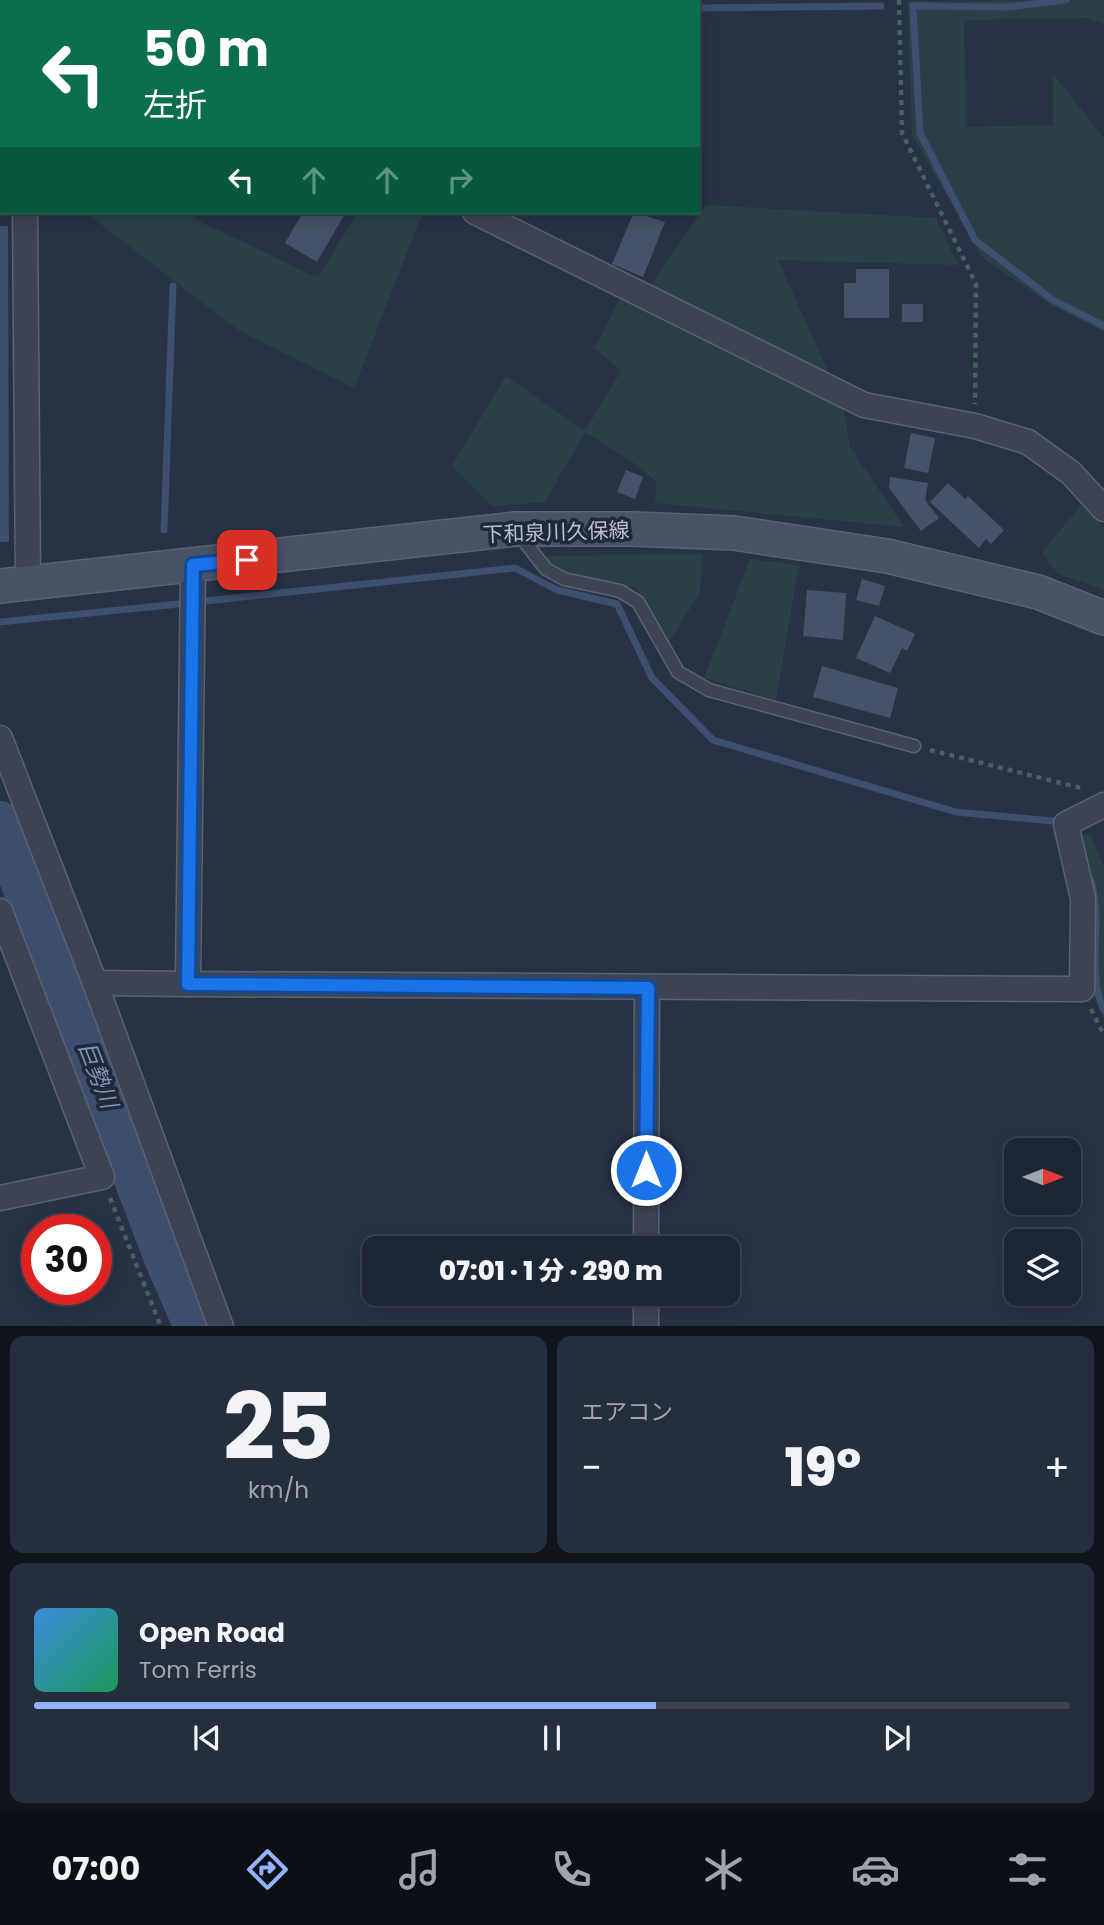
<!DOCTYPE html>
<html lang="ja">
<head>
<meta charset="utf-8">
<style>
	:root { --surface:#1d2634; --page:#252e3c; --text:#f1f3f6; --muted:#a0a5ac; --line:#3b434f; --accent:#91b3fb }
	body { margin:0; font-family:Poppins,"Noto Sans JP",sans-serif; background:var(--page); color:var(--text); height:100vh; display:flex; flex-direction:column; font-size:26px; white-space:nowrap }
	* { box-sizing:border-box; margin:0 }
	p { font-size:23px; color:var(--muted) }
	.icon { flex:none; width:38px; height:38px; fill:none; stroke:currentColor; stroke-width:2; stroke-linecap:round; stroke-linejoin:round }
	.map { position:relative; height:1326px; overflow:hidden }
	.side { display:flex; flex-direction:column; gap:10px; padding:10px; background:#10151d; flex:1 }
	.side>* { flex:none }
	.guide { position:absolute; left:0px; top:0px; width:700px; height:214px; box-shadow:0 4px 18px #0003,0 0 0 2px var(--line); background:#0b6e4f; color:#fff; overflow:hidden }
	.needle { width:46px; rotate:90deg }
	.buttons { position:absolute; left:1004px; top:1138px; display:grid; gap:14px }
	.buttons a { display:grid; place-items:center; width:77px; height:77px; border-radius:14px; background:var(--surface); box-shadow:0 4px 18px #0003,0 0 0 2px var(--line); font-size:35px }
	.speed { position:absolute; left:21px; top:1214px; display:flex; gap:14px; font-size:35px; font-weight:700; text-align:center }
	.speed>* { display:grid; place-content:center; width:91px; height:91px; border-radius:50%; background:var(--surface); box-shadow:0 4px 18px #0003,0 0 0 2px var(--line); line-height:1 }
	.speed .limit { border:10px solid #d22; background:#fff; color:#111 }
	.pin { position:absolute; display:grid; place-items:center; width:60px; height:60px; color:#fff; margin:-30px; border-radius:14px; box-shadow:0 4px 10px #0006 }
	.me { position:absolute; width:77px; margin:-38px; rotate:0deg; stroke-linejoin:round; filter:drop-shadow(0 0 5px #0008) }
	.turn { display:flex; align-items:center; gap:24px; height:147px; padding:0 28px; font-size:32px }
	.turn .icon { width:91px; height:91px; stroke-width:2.5 }
	.turn b { display:block; font-size:49px; line-height:60px }
	.lanes { display:flex; align-items:center; height:66px; padding:0 28px; background:#0003; justify-content:center; gap:35px; direction:ltr }
	.lanes .off { opacity:.35 }
	.big { font-size:52px; font-weight:800; line-height:1.1 }
	.side .card { flex:1; display:flex; flex-direction:column; justify-content:center; gap:10px; min-width:0; padding:0 24px; border-radius:14px; background:var(--page) }
	.side .dial { align-items:center; gap:0 }
	.dial b { font-size:91px; line-height:1 }
	.song { display:flex; align-items:center; gap:21px }
	.cover { width:84px; height:84px; border-radius:10px; background:linear-gradient(135deg,hsl(210 70% 55%),hsl(150 70% 35%)) }
	.played { height:7px; border-radius:4px; background:linear-gradient(90deg,var(--accent) 60%,var(--line) 60%) }
	.keys { display:flex; justify-content:space-around; direction:ltr }
	.heat { display:flex; justify-content:space-between; align-items:center; font-size:38px; direction:ltr }
	.side .tiles { flex:1; display:grid; gap:10px; grid-template-columns:1fr 1fr }
	.card:last-child { grid-column:span 2 }
	.trip { position:absolute; left:362px; top:1236px; width:378px; height:70px; border-radius:14px; background:var(--surface); box-shadow:0 4px 18px #0003,0 0 0 2px var(--line); font-weight:800; line-height:70px; text-align:center }
	.menu { display:flex; height:112px; justify-content:space-around; align-items:center; background:#0c0f15; color:var(--muted) }
	.menu .icon { width:49px; height:49px }
	.menu .active { color:var(--accent) }
	.menu b { font-size:32px; color:var(--text) }
	.map>svg:first-child { display:block }
	.green { fill:#294146 }
	.water { fill:#3d4e6e }
	.lines { fill:none; stroke-linecap:round; stroke-linejoin:round }
	.stream { stroke:#3d4e6e; stroke-width:7 }
	.river { stroke:#3d4e6e; stroke-width:44 }
	.building { fill:#465267 }
	.lane-casing { stroke:#5a6272; stroke-width:15 }
	.street-casing { stroke:#5a6272; stroke-width:27 }
	.secondary-casing { stroke:#5a6272; stroke-width:36 }
	.path { stroke:#475e62; stroke-width:4.5; stroke-dasharray:5 5; stroke-linecap:butt }
	.lane { stroke:#3c4454; stroke-width:12 }
	.street { stroke:#3c4454; stroke-width:24 }
	.secondary { stroke:#495367; stroke-width:33 }
	.route-casing { stroke:#114b97; stroke-width:18 }
	.route { stroke:#1a73e8; stroke-width:12 }
	.labels { text-anchor:middle; dominant-baseline:central; stroke-width:7; stroke-linejoin:round; paint-order:stroke }
	.street-label { font-size:21px; fill:#b9c0ce; stroke:#20293a }
	.water-label { font-size:23px; font-style:italic; fill:#8094b5; stroke:#20293a }
</style>
</head>
<body>
<div class="map">
<svg width="1104" height="1327" viewBox="0 0 1104 1327">
	<rect width="100%" height="100%" fill="#273245"/>
	<!-- green -->
	<g class="green">
		<path d="M1104,0V24L1086,18L964,20L966,127L1053,125V74L1104,138V332L1051,305L983,258L912,135L908,1Z"/>
		<path d="M706,205L936,218L958,265L778,260L843,405L850,447L904,527L655,503L656,481L637,465L585,432L545,502L492,506L452,466L506,376L585,431L621,371L595,348L622,294L650,286Z"/>
		<path d="M85,212H195V219L318,278L358,212H423L354,388L238,330Z"/>
		<path d="M1083,503L1104,527V590L1058,574L1042,552Z"/>
		<path d="M703,554L700,593L668,643L636,588L564,572L542,556Z"/>
		<path d="M750,559L799,565L776,700L704,678Z"/>
		<path d="M1090,833L1104,868V1019L1090,989L1075,839Z"/>
	</g>
	<!-- water -->
	<path class="water" d="M0,226H8L9,542H0Z"/>
	<g class="lines">
		<!-- stream -->
		<g class="stream">
			<path d="M371,0L378,2"/>
			<path d="M1066,0L1007,7L913,6L920,133L975,240L1053,300L1104,326"/>
			<path d="M698,8L881,6"/>
			<path d="M164,530L173,286"/>
			<path d="M205,601L515,568L557,590L617,604L652,678L713,740L956,812L1053,821"/>
			<path d="M0,622L179,604"/>
			<path d="M1091,881C1104,923 1085,970 1104,1010"/>
		</g>
		<!-- river -->
		<path class="river" d="M0,823L166,1258L196,1327"/>
	</g>
	<!-- building -->
	<g class="building">
		<path d="M303,212H346L317,262L285,243Z"/>
		<path d="M634,212L665,222L643,277L612,264Z"/>
		<path d="M856,269H889V318H844V283H856Z"/>
		<rect x="902" y="304" width="21" height="18"/>
		<path d="M911,433L935,438L928,473L904,468Z"/>
		<path d="M626,470L643,477L635,499L617,492Z"/>
		<path d="M890,477L928,483L925,500L939,518L921,531L889,488Z"/>
		<path d="M948,483L965,499L968,496L1004,530L991,544L986,539L979,548L930,502Z"/>
		<path d="M862,579L885,586L879,606L856,600Z"/>
		<path d="M807,590L846,593L843,640L803,636Z"/>
		<path d="M875,616L915,634L907,651L902,648L890,673L856,658Z"/>
		<path d="M822,666L898,688L890,718L813,697Z"/>
	</g>
	<g class="lines">
		<defs>
			<path id="lane" d="M517,532L546,569L564,579L620,591L638,602L678,672L709,690L914,746"/>
			<g id="street">
				<path d="M0,7L2,8"/>
				<path d="M0,110L2,116"/>
				<path d="M25,212L28,583"/>
				<path d="M475,212L864,405L975,426L1028,442L1071,473L1104,509"/>
				<path d="M193,565L188,984L1082,989L1083,898L1066,824L1104,805"/>
				<path d="M0,738L95,983L221,1327"/>
				<path d="M0,911L102,1177L0,1198"/>
				<path d="M95,983L188,984"/>
				<path d="M646,1248L647,988"/>
				<path d="M646,1327V1293"/>
			</g>
			<path id="secondary" d="M0,586L515,529H633L734,533L887,556L1038,592L1104,618"/>
		</defs>
		<!-- lane casing -->
		<use href="#lane" class="lane-casing"/>
		<!-- street casing -->
		<use href="#street" class="street-casing"/>
		<!-- secondary casing -->
		<use href="#secondary" class="secondary-casing"/>
		<!-- path -->
		<g class="path">
			<path d="M269,0V2"/>
			<path d="M899,0L902,133L976,284L975,404"/>
			<path d="M89,2L124,0"/>
			<path d="M930,750L1081,788"/>
			<path d="M1091,1009L1104,1035"/>
			<path d="M110,1198L161,1327"/>
		</g>
		<!-- lane -->
		<use href="#lane" class="lane"/>
		<!-- street -->
		<use href="#street" class="street"/>
		<!-- secondary -->
		<use href="#secondary" class="secondary"/>
	</g>
	<g class="lines">
		<defs>
			<path id="route" d="M247,560L193,565L188,984L648,988L646,1170"/>
		</defs>
		<!-- route casing -->
		<use href="#route" class="route-casing"/>
		<!-- route -->
		<use href="#route" class="route"/>
	</g>
	<g class="labels">
		<!-- street labels -->
		<g class="street-label">
			<text transform="translate(556 532) rotate(-2)">下和泉川久保線</text>
		</g>
		<!-- water labels -->
		<g class="water-label">
			<text transform="translate(98 1075) rotate(69)">巨勢川</text>
		</g>
	</g>
</svg>
<div class="buttons">
<a><svg class="needle" viewBox="-14 -14 28 28"><path d="M0-13l5 13h-10z" fill="#e53935"/><path d="M0 13l5-13h-10z" fill="#a0a5ac"/></svg></a>
<a><svg class="icon" aria-label="layers" viewBox="0 0 24 24"><path d="M12 4l9 5-9 5-9-5zM3 14l9 5 9-5"/></svg></a>
</div>
<div class="speed"><div class="limit">30</div></div>
<div class="pin" style="left:247px;top:560px;background:#d93025"><svg class="icon" aria-label="arrive" viewBox="0 0 24 24"><path d="M6 21V4h12l-3 4 3 4H6"/></svg></div>
<svg class="me" style="left:646px;top:1170px" viewBox="-20 -20 40 40"><circle r="17" fill="#1a73e8" stroke="#fff" stroke-width="3"/><path d="M0-11L8 9 0 5-8 9z" fill="#fff"/></svg>
<div class="trip">07:01 · 1 分 · 290 m</div>
<div class="guide">
<div class="turn"><svg class="icon" aria-label="left" viewBox="0 0 24 24"><path d="M17 20v-9H6M10 6l-5 5 5 5"/></svg><div><b>50 m</b>左折</div></div>
<div class="lanes"><svg class="icon" aria-label="left" viewBox="0 0 24 24"><path d="M17 20v-9H6M10 6l-5 5 5 5"/></svg><svg class="icon off" aria-label="ahead" viewBox="0 0 24 24"><path d="M12 20V5M6 11l6-6 6 6"/></svg><svg class="icon off" aria-label="ahead" viewBox="0 0 24 24"><path d="M12 20V5M6 11l6-6 6 6"/></svg><svg class="icon off" aria-label="right" viewBox="0 0 24 24"><path d="M7 20v-9h11M14 6l5 5-5 5"/></svg></div>
</div>
</div>
<section class="side">
<div class="tiles">
<div class="card dial"><b>25</b><p>km/h</p></div>
<div class="card"><p>エアコン</p>
<div class="heat"><a>−</a><b class="big">19°</b><a>+</a></div>
</div>
<div class="card">
<div class="song"><i class="cover"></i><div><b>Open Road</b><p>Tom Ferris</p></div></div>
<div class="played"></div>
<div class="keys"><svg class="icon" aria-label="previous" viewBox="0 0 24 24"><path d="M18 5L8 12l10 7zM5 5v14"/></svg><svg class="icon" aria-label="pause" viewBox="0 0 24 24"><path d="M8 5v14M16 5v14"/></svg><svg class="icon" aria-label="next" viewBox="0 0 24 24"><path d="M6 5l10 7-10 7zM19 5v14"/></svg></div>
</div>
</div>
</section>
<nav class="menu">
<b>07:00</b>
<svg class="icon active" aria-label="directions" viewBox="0 0 24 24"><path d="M12 3l9 9-9 9-9-9zM9 14v-3h6M13 9l2 2-2 2"/></svg>
<svg class="icon" aria-label="music" viewBox="0 0 24 24"><path d="M9 18V5l10-2v13"/><circle cx="6" cy="18" r="3"/><circle cx="16" cy="16" r="3"/></svg>
<svg class="icon" aria-label="phone" viewBox="0 0 24 24"><path d="M5 4h4l2 5-3 2q2 4 5 5l2-3 5 2v4C11 20 4 13 5 4z"/></svg>
<svg class="icon" aria-label="climate" viewBox="0 0 24 24"><path d="M12 3v18M4 7l16 10M4 17L20 7"/></svg>
<svg class="icon" aria-label="car" viewBox="0 0 24 24"><path d="M5 17H2v-5l4-1 3-4h7l3 4 3 1v5h-3M9 17h6M6 11h13"/><circle cx="7" cy="17" r="2"/><circle cx="17" cy="17" r="2"/></svg>
<svg class="icon" aria-label="filters" viewBox="0 0 24 24"><path d="M4 7h16M4 17h16"/><circle cx="9" cy="7" r="2"/><circle cx="15" cy="17" r="2"/></svg>
</nav>
</body>
</html>
